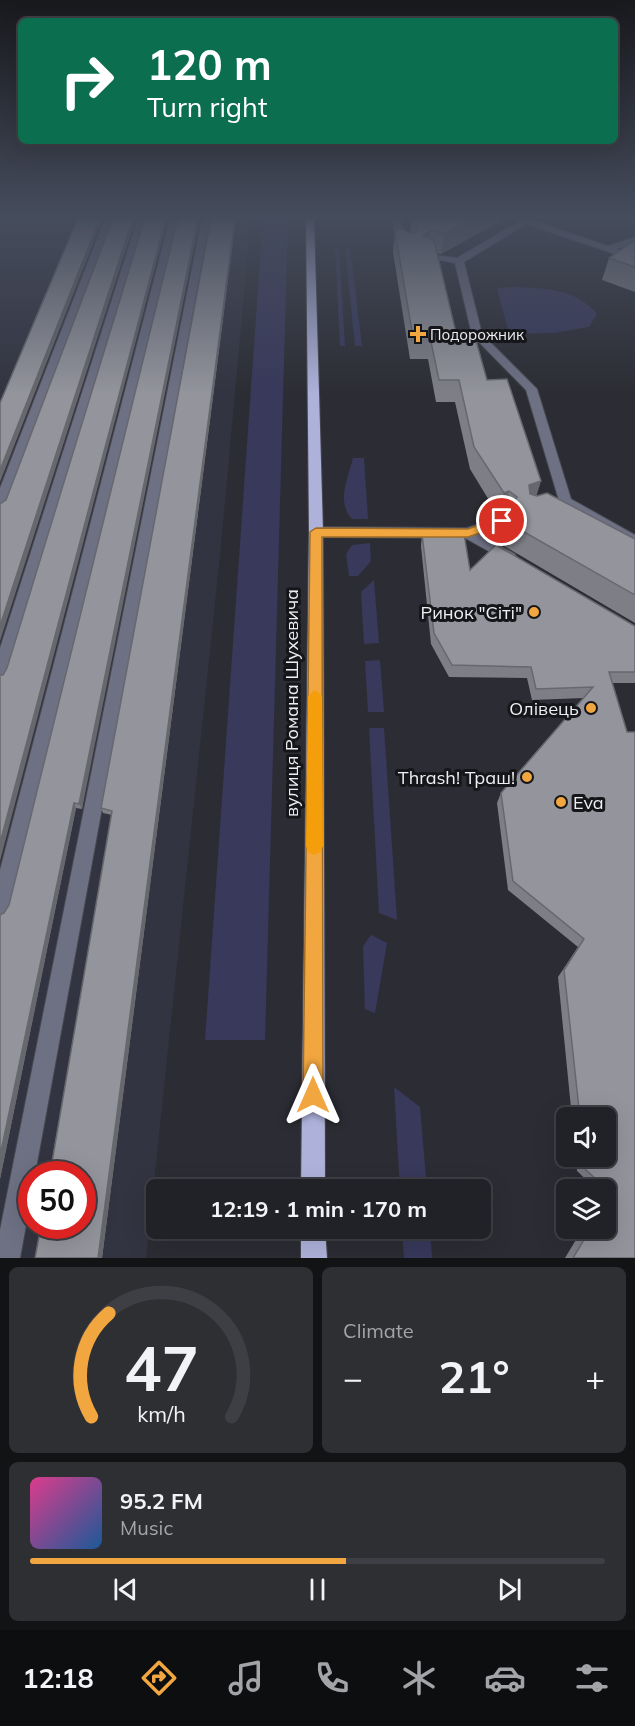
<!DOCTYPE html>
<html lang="en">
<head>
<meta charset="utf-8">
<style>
	:root { --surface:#212227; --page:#2d2f33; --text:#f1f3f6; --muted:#a2a4a7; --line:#3e3f44; --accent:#f1a63f }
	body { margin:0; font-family:Mulish,sans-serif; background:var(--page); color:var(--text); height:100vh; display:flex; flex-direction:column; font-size:22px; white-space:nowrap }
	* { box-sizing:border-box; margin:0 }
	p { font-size:20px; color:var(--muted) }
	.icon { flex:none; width:33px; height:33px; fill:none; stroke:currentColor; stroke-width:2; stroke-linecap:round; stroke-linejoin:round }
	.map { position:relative; height:1258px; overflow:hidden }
	.side { display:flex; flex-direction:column; gap:9px; padding:9px; background:#121315; flex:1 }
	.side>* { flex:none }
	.banner { position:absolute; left:18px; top:18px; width:600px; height:126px; border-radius:9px; box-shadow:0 6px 24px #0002,0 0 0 2px var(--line); background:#0b6e4f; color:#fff; overflow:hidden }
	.tools { position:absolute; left:556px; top:1107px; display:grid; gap:12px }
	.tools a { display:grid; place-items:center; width:60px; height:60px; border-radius:9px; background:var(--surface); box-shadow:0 6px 24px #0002,0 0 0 2px var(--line); font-size:30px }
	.speed { position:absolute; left:18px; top:1161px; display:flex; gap:12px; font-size:30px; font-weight:700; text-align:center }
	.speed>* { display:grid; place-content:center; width:78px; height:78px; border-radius:50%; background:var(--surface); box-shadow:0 6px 24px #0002,0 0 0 2px var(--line); line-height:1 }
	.speed .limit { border:9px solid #d22; background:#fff; color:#111 }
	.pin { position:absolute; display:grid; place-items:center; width:51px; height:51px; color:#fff; margin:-26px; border:3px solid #fff; border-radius:50%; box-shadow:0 2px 6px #0007 }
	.me { position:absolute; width:66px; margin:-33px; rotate:0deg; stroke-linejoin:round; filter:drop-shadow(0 0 4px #0008) }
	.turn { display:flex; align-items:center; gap:21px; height:126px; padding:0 30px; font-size:27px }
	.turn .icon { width:78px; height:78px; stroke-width:2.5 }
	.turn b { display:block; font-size:42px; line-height:51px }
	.big { font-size:45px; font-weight:700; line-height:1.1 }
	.side .widget { flex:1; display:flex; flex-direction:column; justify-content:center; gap:9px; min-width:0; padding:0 21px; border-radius:9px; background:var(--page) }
	.side .dial { align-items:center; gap:0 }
	.dial svg { height:156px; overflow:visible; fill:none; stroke:var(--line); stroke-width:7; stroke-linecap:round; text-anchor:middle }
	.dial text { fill:var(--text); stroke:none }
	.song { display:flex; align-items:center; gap:18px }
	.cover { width:72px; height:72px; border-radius:9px; background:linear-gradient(135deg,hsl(330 70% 55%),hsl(210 70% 35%)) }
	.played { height:6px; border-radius:3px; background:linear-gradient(90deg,var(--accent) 55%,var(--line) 55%) }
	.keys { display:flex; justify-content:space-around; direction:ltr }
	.heat { display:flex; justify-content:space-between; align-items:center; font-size:33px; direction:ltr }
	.side .tiles { flex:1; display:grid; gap:9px; grid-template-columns:1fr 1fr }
	.widget:last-child { grid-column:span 2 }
	.trip { position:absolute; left:146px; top:1179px; width:345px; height:60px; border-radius:9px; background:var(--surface); box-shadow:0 6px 24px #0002,0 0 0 2px var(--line); font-weight:700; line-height:60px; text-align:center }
	.menu { display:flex; height:96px; justify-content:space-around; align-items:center; background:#0d0e10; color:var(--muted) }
	.menu .icon { width:42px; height:42px }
	.menu .active { color:var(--accent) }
	.menu b { font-size:27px; color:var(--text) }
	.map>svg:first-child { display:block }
	.built { fill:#333441; fill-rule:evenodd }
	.green { fill:#38395b }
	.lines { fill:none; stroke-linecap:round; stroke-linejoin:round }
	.minor-casing { stroke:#47484f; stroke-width:2 }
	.major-casing { stroke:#47484f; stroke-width:2 }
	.minor { fill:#6e7084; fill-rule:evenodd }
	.major { fill:#aeb2db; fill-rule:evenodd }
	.wall { fill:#7e7f86 }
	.shaded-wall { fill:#67686d }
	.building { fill:#93949c; stroke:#67686d; stroke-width:1.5 }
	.route { fill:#f1a63f; stroke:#9d6c29; stroke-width:1.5 }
	.slow { fill:#f59e0b }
	.poi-dot { fill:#f1a63f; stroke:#151619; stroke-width:2 }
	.labels { text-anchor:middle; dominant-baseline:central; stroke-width:6; stroke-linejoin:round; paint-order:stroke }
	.far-poi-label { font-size:15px; fill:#ededf2; stroke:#151619; text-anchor:start }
	.poi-label { font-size:18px; fill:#ededf2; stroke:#151619; text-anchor:end }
	.street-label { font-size:18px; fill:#ededf2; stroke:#151619 }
</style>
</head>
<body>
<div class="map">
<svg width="635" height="1258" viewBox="0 0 635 1258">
	<rect width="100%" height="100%" fill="#2c2d34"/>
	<!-- built -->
	<path class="built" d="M0,218H251L220,555L146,1258H0ZM32,1174H82V1226H32Z"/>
	<!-- green -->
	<g class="green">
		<path d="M263,218H288L265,1040H205Z"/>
		<path d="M335,248H339L345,346H340Z"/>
		<path d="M345,248H350L362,346H355Z"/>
		<path d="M512,287C543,288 576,288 597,314L589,327L553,333L509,334L497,288Z"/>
		<path d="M353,458H364L368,519H352C336,502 348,478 353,458Z"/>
		<path d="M370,543L371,561L358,576H349L346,554L352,545Z"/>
		<path d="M374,580L379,643L364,644L361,592Z"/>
		<path d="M380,660L384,712H368L365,661Z"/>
		<path d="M369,728H384L397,920L379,913Z"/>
		<path d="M371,935L387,943L375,1013L365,1009L363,946Z"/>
		<path d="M394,1087L420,1107L427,1189H400Z"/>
		<path d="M402,1229H430L432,1258H404Z"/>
	</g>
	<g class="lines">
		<defs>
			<g id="minor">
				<path d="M105,218H113L6,505L0,509V488Z"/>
				<path d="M138,218H146L8,673L6,678L0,679V648Z"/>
				<path d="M170,218H178L10,908L7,915L0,918V870Z"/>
				<path d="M202,218H210L35,1174H32V1193L20,1258H0V1230Z"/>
				<path d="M392,218H400L408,248L397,245Z"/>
				<path d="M525,218H534L532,220L608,246L635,237V243L617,249L635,255V261L526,224L464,262L482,334L537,389L571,499L635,535V546L560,504L526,390L472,335L455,263L423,257L427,254L457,258Z"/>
				<path d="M502,516L507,518L509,521L507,524L480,534L515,554L517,558L515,562L510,563L465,538L316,537L309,532L316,527L467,528Z"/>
			</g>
			<g id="major">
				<path d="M306,218H314L323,532L325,1190H301L309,532Z"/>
				<path d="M301,1228H325L327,1258H301Z"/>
			</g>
		</defs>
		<!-- minor casing -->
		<use href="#minor" class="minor-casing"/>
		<!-- major casing -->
		<use href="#major" class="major-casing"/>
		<!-- minor -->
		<use href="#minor" class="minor"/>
		<!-- major -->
		<use href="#major" class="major"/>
	</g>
	<!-- wall -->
	<g class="wall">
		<path d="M178,218L82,809L76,808L0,1179V915L4,913L9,905Z"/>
		<path d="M211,218H236L102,1258H35L112,815L103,813L101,808Z"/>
		<path d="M506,218L441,254L437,253L457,337L487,380L536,495L635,539V623L504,546L508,531L506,527L508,518L503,514L498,515L470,469L455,402H436L428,359H410L393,252L395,231L410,233L411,223Z"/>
		<path d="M635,240V292L602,280L609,258Z"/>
		<path d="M422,534L470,570L635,626V683H612L635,1258H565L583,1228H606V1190H597L577,1171L576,1156H606V1118H572L558,977L578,947L508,890L497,803L501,793L584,698L532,700L527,678L449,677L431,644L421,546Z"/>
	</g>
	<!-- shaded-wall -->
	<g class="shaded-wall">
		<path d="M100,218H103L0,482V470Z"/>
		<path d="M133,218H136L0,641V626Z"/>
		<path d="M166,218H168L0,861V843Z"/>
		<path d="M198,218H200L82,809L79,804Z"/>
		<path d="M235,218H236L102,1258H98Z"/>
		<path d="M473,218H506L441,254L444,233Z"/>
		<path d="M430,231L427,252L423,236Z"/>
		<path d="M541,481L534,504L523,508L529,485Z"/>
		<path d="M509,491L503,514L498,515L504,493Z"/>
		<path d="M74,803L76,808L0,1179V1156Z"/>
	</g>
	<!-- building -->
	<g class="building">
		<path d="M78,218H100L0,470V403Z"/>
		<path d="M113,218H133L0,626V504L6,500Z"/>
		<path d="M145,218H166L0,843V675H3L7,668Z"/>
		<path d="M178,218H198L79,804L74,803L0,1156V915L4,913L9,905Z"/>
		<path d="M211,218H235L98,1258H35L41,1226H82V1174H50L112,811L101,808Z"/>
		<path d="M422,218H473L444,233L430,231L423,236L434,240L457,337H475L487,380L507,379L541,481L529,485L530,494L537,496L547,493L635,539V595L510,524L519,515L512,504L517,497L509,491L504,493L474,447L459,380H439L430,337H413L395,231L401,228L409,233L417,232V225L411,223Z"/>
		<path d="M635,240V267L609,258Z"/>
		<path d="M422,534H464L470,570L496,545L635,626V672H609L627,732H635V1258H573L591,1228H606V1204L612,1194L585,1169L584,1156H606V1118H580L564,970L584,939L513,881L501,793L593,687L536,689L531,667L452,665L434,633Z"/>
	</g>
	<!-- sky -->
	<linearGradient id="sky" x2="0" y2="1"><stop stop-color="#18191d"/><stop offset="0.55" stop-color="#454c5c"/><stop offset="1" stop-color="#454c5c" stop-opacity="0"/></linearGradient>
	<rect width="635" height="394" fill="url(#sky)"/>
	<!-- route -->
	<path class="route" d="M502,517L506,518V524L468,537H322L323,1095L320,1103L313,1106L306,1103L303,1095L310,532L316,528L468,529Z"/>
	<!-- slow -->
	<path class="slow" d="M315,690L322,696L323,846L320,852L314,855L308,852L306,846L308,696Z"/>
	<!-- markers -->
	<g class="poi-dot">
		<path d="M415 325h6v6h6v6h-6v6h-6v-6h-6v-6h6z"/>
		<circle cx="534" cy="612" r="6"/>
		<circle cx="591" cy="708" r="6"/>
		<circle cx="527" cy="777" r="6"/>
		<circle cx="561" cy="802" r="6"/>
	</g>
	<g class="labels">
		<!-- far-poi labels -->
		<g class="far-poi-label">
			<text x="430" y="334">Подорожник</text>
		</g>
		<!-- poi labels -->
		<g class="poi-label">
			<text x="522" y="612">Ринок "Сіті"</text>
			<text x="579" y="708">Олівець</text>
			<text x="515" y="777">Thrash! Траш!</text>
			<text x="573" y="802" text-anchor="start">Eva</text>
		</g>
		<!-- street labels -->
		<g class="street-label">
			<text transform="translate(291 703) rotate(-90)">вулиця Романа Шухевича</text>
		</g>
	</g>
</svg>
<div class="tools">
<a><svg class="icon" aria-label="sound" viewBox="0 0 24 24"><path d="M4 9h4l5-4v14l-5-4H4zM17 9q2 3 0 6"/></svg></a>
<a><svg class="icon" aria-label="layers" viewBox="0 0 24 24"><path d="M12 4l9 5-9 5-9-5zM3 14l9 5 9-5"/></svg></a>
</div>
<div class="speed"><div class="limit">50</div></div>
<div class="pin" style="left:502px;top:521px;background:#d93025"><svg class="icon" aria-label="arrive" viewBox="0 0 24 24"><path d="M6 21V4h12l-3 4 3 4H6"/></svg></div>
<svg class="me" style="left:313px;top:1095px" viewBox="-20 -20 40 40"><path d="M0-17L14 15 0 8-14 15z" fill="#f1a63f" stroke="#fff" stroke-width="4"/></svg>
<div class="trip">12:19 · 1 min · 170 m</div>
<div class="banner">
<div class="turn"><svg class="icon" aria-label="right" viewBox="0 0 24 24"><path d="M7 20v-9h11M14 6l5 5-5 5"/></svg><div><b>120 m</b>Turn right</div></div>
</div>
</div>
<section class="side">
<div class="tiles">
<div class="widget dial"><svg viewBox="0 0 100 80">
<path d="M14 69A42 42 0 1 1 86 69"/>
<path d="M14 69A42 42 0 0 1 23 16" stroke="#f1a63f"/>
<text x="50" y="56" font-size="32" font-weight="700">47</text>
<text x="50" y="72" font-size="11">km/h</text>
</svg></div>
<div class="widget"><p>Climate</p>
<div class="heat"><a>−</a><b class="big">21°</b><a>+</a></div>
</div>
<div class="widget">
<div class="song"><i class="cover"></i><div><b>95.2 FM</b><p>Music</p></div></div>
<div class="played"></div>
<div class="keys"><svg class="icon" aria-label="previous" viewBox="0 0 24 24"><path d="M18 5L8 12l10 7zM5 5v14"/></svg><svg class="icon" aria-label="pause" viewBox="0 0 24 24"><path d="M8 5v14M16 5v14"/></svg><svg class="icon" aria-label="next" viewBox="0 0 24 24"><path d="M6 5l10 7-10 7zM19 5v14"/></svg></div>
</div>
</div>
</section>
<nav class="menu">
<b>12:18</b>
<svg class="icon active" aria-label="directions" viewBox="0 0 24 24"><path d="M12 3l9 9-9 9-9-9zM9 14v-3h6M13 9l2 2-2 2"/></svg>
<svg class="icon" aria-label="music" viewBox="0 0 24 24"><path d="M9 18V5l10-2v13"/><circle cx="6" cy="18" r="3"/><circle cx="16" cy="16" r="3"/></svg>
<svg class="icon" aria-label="phone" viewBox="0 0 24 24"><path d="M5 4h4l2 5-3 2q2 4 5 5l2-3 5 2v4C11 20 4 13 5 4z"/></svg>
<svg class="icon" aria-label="climate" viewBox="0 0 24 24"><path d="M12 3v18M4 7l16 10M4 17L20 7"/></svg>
<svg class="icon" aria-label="car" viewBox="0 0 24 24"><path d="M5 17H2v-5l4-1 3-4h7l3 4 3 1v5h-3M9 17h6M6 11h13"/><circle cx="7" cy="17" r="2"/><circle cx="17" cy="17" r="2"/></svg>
<svg class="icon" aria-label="filters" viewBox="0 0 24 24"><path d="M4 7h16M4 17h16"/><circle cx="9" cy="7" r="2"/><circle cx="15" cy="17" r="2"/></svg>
</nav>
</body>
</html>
